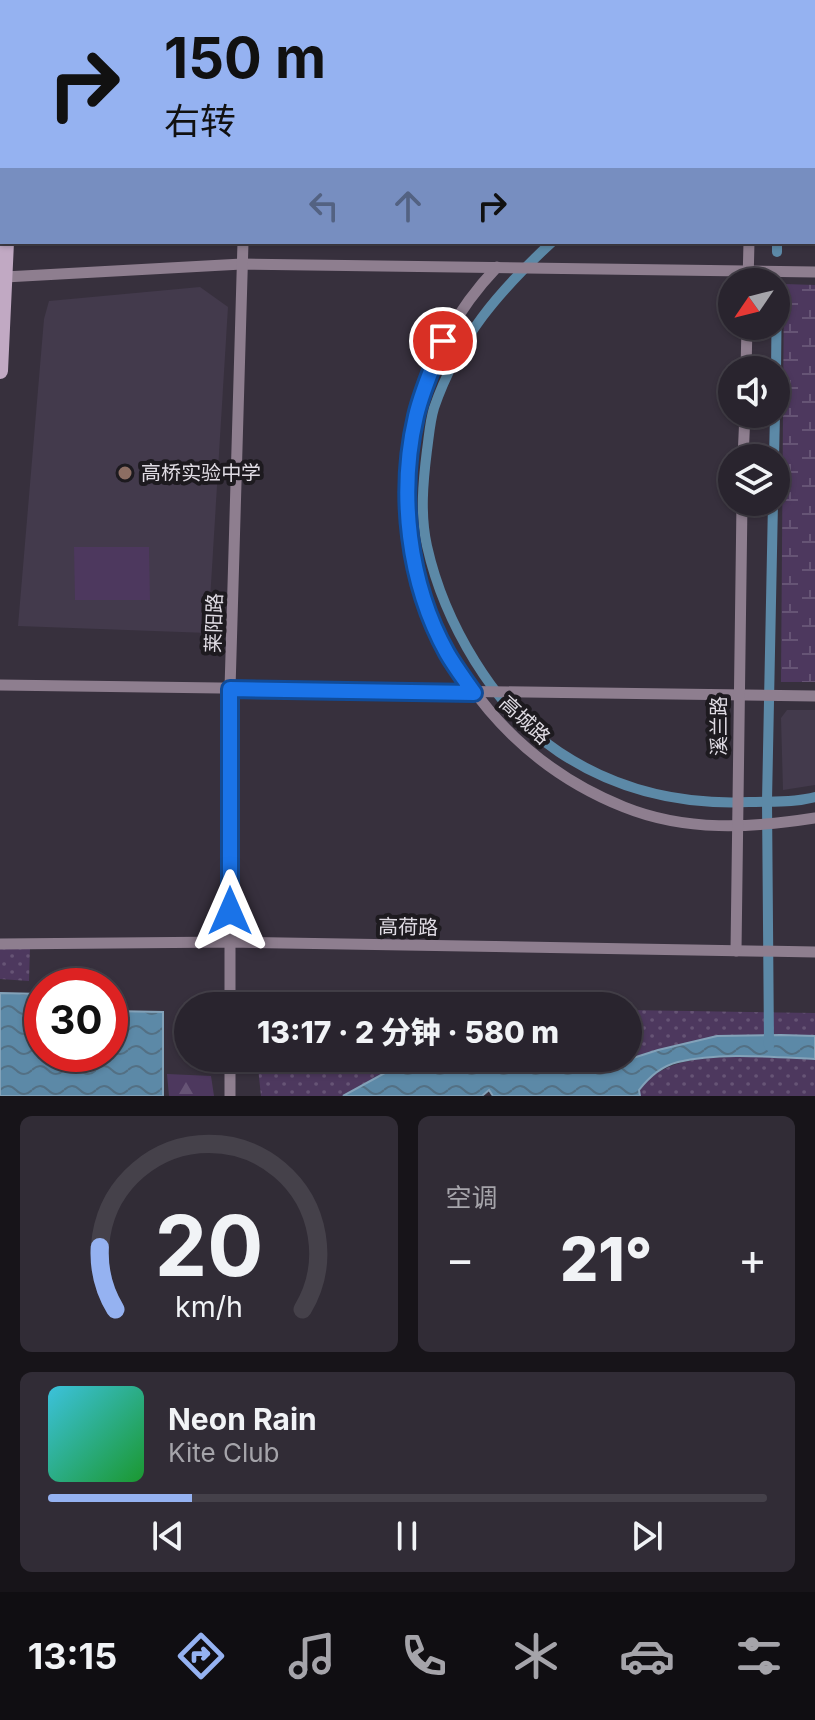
<!DOCTYPE html>
<html lang="zh">
<head>
<meta charset="utf-8">
<style>
	:root { --surface:#29242e; --page:#312c36; --text:#f1f3f6; --muted:#a5a4aa; --line:#45414a; --accent:#95b2f1 }
	body { margin:0; font-family:Inter,"Noto Sans SC",sans-serif; background:var(--page); color:var(--text); height:100vh; display:flex; flex-direction:column; font-size:30px; white-space:nowrap }
	* { box-sizing:border-box; margin:0 }
	p { font-size:26px; color:var(--muted) }
	.icon { flex:none; width:44px; height:44px; fill:none; stroke:currentColor; stroke-width:2; stroke-linecap:round; stroke-linejoin:round }
	.map { position:relative; height:1096px; overflow:hidden }
	.drawer { display:flex; flex-direction:column; gap:20px; padding:20px; background:#171419; flex:1 }
	.drawer>* { flex:none }
	.banner { position:absolute; left:0px; top:0px; width:816px; height:244px; box-shadow:0 2px 6px #0004,0 0 0 2px var(--line); background:#95b2f1; color:#111; overflow:hidden }
	.needle { width:52px; rotate:235deg }
	.buttons { position:absolute; left:718px; top:268px; display:grid; gap:16px }
	.buttons a { display:grid; place-items:center; width:72px; height:72px; border-radius:50%; background:var(--surface); box-shadow:0 2px 6px #0004,0 0 0 2px var(--line); font-size:40px }
	.speed { position:absolute; left:24px; top:968px; display:flex; gap:16px; font-size:40px; font-weight:700; text-align:center }
	.speed>* { display:grid; place-content:center; width:104px; height:104px; border-radius:50%; background:var(--surface); box-shadow:0 2px 6px #0004,0 0 0 2px var(--line); line-height:1 }
	.speed .limit { border:12px solid #d22; background:#fff; color:#111 }
	.pin { position:absolute; display:grid; place-items:center; width:68px; height:68px; color:#fff; margin:-34px; border:4px solid #fff; border-radius:50%; box-shadow:0 2px 8px #0007 }
	.me { position:absolute; width:88px; margin:-44px; rotate:0deg; stroke-linejoin:round; filter:drop-shadow(0 0 6px #0008) }
	.turn { display:flex; align-items:center; gap:28px; height:168px; padding:0 32px; font-size:36px }
	.turn .icon { width:104px; height:104px; stroke-width:2.5 }
	.turn b { display:block; font-size:56px; line-height:68px }
	.lanes { display:flex; align-items:center; height:76px; padding:0 32px; background:#0003; justify-content:center; gap:40px; direction:ltr }
	.lanes .off { opacity:.35 }
	.big { font-size:60px; font-weight:800; line-height:1.1 }
	.drawer .tile { flex:1; display:flex; flex-direction:column; justify-content:center; gap:12px; min-width:0; padding:0 28px; border-radius:12px; background:var(--page) }
	.drawer .dial { align-items:center; gap:0 }
	.dial svg { height:208px; overflow:visible; fill:none; stroke:var(--line); stroke-width:7; stroke-linecap:round; text-anchor:middle }
	.dial text { fill:var(--text); stroke:none }
	.song { display:flex; align-items:center; gap:24px }
	.cover { width:96px; height:96px; border-radius:12px; background:linear-gradient(135deg,hsl(190 70% 55%),hsl(130 70% 35%)) }
	.played { height:8px; border-radius:4px; background:linear-gradient(90deg,var(--accent) 20%,var(--line) 20%) }
	.keys { display:flex; justify-content:space-around; direction:ltr }
	.heat { display:flex; justify-content:space-between; align-items:center; font-size:44px; direction:ltr }
	.drawer .tiles { flex:1; display:grid; gap:20px; grid-template-columns:1fr 1fr }
	.tile:last-child { grid-column:span 2 }
	.trip { position:absolute; left:174px; top:992px; width:468px; height:80px; border-radius:40px; background:var(--surface); box-shadow:0 2px 6px #0004,0 0 0 2px var(--line); font-weight:800; line-height:80px; text-align:center }
	.dock { display:flex; height:128px; justify-content:space-around; align-items:center; background:#100e12; color:var(--muted) }
	.dock .icon { width:56px; height:56px }
	.dock .on { color:var(--accent) }
	.dock b { font-size:36px; color:var(--text) }
	.map>svg:first-child { display:block }
	.built { fill:#433a4c }
	.grass { fill:url(#grass-dots) }
	.forest { fill:url(#forest-firs) }
	.wetland { fill:url(#wetland-marsh) }
	.garden { fill:#4d385e }
	.water { fill:url(#water-waves); stroke:#83a2b9; stroke-width:2 }
	.lines { fill:none; stroke-linecap:round; stroke-linejoin:round }
	.canal { stroke:#5c89a7; stroke-width:10 }
	.minor { stroke:#8e7e8f; stroke-width:11 }
	.secondary { stroke:#c1a9c3; stroke-width:16 }
	.route-casing { stroke:#114b97; stroke-width:20 }
	.route { stroke:#1a73e8; stroke-width:14 }
	.education-dot { fill:#8d6e63; stroke:#1d1a1f; stroke-width:3 }
	.labels { text-anchor:middle; dominant-baseline:central; stroke-width:8; stroke-linejoin:round; paint-order:stroke }
	.poi-label { font-size:20px; fill:#dfdbe3; stroke:#1d1a1f; text-anchor:start }
	.street-label { font-size:20px; fill:#dfdbe3; stroke:#1d1a1f }
</style>
</head>
<body>
<div class="map">
<svg width="815" height="1096" viewBox="0 0 815 1096">
	<defs>
		<pattern id="grass-dots" width="8" height="8" patternUnits="userSpaceOnUse" patternTransform="scale(2)"><rect width="8" height="8" fill="#4d385e"/><path d="M2 2h.1M6 6h.1" fill="none" stroke="#665475" stroke-width="1.8" stroke-linecap="round"/></pattern>
		<pattern id="forest-firs" width="22" height="20" patternUnits="userSpaceOnUse" patternTransform="scale(2)"><rect width="22" height="20" fill="#4d385e"/><path d="M5 1l3.5 6h-7zM16 11l3.5 6h-7z" fill="#665475"/></pattern>
		<pattern id="wetland-marsh" width="20" height="14" patternUnits="userSpaceOnUse" patternTransform="scale(2)"><rect width="20" height="14" fill="#4d385e"/><path d="M1 5h8M5 5V1M11 12h8M15 12V8" fill="none" stroke="#665475"/></pattern>
		<pattern id="water-waves" width="16" height="10" patternUnits="userSpaceOnUse" patternTransform="scale(2)"><rect width="16" height="10" fill="#5c89a7"/><path d="M0 5q4-4 8 0t8 0" fill="none" stroke="#537084"/></pattern>
	</defs>
	<rect width="100%" height="100%" fill="#37303d"/>
	<!-- built -->
	<g class="built">
		<path d="M200,287L228,307L208,633L18,626L44,319L49,301Z"/>
		<path d="M787,710H815V785L783,790L781,718Z"/>
	</g>
	<!-- grass -->
	<g class="grass">
		<path d="M0,947L30,948L29,981L0,979Z"/>
		<path d="M628,1010L815,1013V1036L781,1035L658,1050L611,1065L560,1058H628Z"/>
		<path d="M772,1057L815,1059V1096H640L639,1090C669,1050 727,1058 772,1057Z"/>
		<path d="M257,1058H432L392,1069L343,1096H261Z"/>
	</g>
	<!-- forest -->
	<path class="forest" d="M167,1074L211,1076L214,1096H169Z"/>
	<!-- wetland -->
	<path class="wetland" d="M784,284L815,285V682H781Z"/>
	<!-- garden -->
	<path class="garden" d="M74,547H149L150,600H75Z"/>
	<!-- water -->
	<g class="water">
		<path d="M0,993L42,994V1054H110V994L112,1011L163,1012V1096H0Z"/>
		<path d="M781,1035L815,1036V1059C773,1057 719,1052 678,1062C662,1066 649,1077 639,1090L640,1096H493L489,1090L482,1096H343L392,1069L432,1058H560L611,1065L658,1050L717,1036Z"/>
	</g>
	<g class="lines">
		<!-- canal -->
		<g class="canal">
			<path d="M281,2L282,0"/>
			<path d="M552,242C499,291 458,338 434,408C430,421 429,436 427,450C423,482 420,515 427,546C444,622 494,709 559,752C616,790 681,805 749,802C771,801 793,803 815,797"/>
			<path d="M777,242V252"/>
			<path d="M776,370L777,284"/>
			<path d="M774,458L775,414"/>
			<path d="M769,1046L767,801L773,502"/>
		</g>
		<!-- minor -->
		<g class="minor">
			<path d="M729,0L730,2"/>
			<path d="M258,2V0"/>
			<path d="M497,267C333,440 406,720 624,807C686,832 751,828 815,818"/>
			<path d="M5,277L242,264L815,272"/>
			<path d="M748,282L749,242"/>
			<path d="M746,370L747,326"/>
			<path d="M743,458L745,414"/>
			<path d="M0,685L815,696"/>
			<path d="M0,944L230,942L815,952"/>
			<path d="M736,951L742,502"/>
			<path d="M230,1006V689L243,242"/>
			<path d="M230,1058V1096"/>
		</g>
		<!-- secondary -->
		<g class="secondary">
			<path d="M13,2V0"/>
			<path d="M0,371L6,242"/>
		</g>
	</g>
	<g class="lines">
		<defs>
			<path id="route" d="M230,911V689L474,693C465,680 455,667 447,653C408,583 398,493 416,416C422,390 433,366 443,341"/>
		</defs>
		<!-- route casing -->
		<use href="#route" class="route-casing"/>
		<!-- route -->
		<use href="#route" class="route"/>
	</g>
	<!-- markers -->
	<circle class="education-dot" cx="125" cy="473" r="8"/>
	<g class="labels">
		<!-- poi labels -->
		<g class="poi-label">
			<text x="141" y="473">高桥实验中学</text>
		</g>
		<!-- street labels -->
		<g class="street-label">
			<text transform="translate(214 623) rotate(-88)">莱阳路</text>
			<text transform="translate(525 720) rotate(43)">高城路</text>
			<text transform="translate(719 726) rotate(-90)">溪兰路</text>
			<text transform="translate(408 927) rotate(1)">高荷路</text>
		</g>
	</g>
</svg>
<div class="buttons">
<a><svg class="needle" viewBox="-14 -14 28 28"><path d="M0-13l5 13h-10z" fill="#e53935"/><path d="M0 13l5-13h-10z" fill="#a5a4aa"/></svg></a>
<a><svg class="icon" aria-label="sound" viewBox="0 0 24 24"><path d="M4 9h4l5-4v14l-5-4H4zM17 9q2 3 0 6"/></svg></a>
<a><svg class="icon" aria-label="layers" viewBox="0 0 24 24"><path d="M12 4l9 5-9 5-9-5zM3 14l9 5 9-5"/></svg></a>
</div>
<div class="speed"><div class="limit">30</div></div>
<div class="pin" style="left:443px;top:341px;background:#d93025"><svg class="icon" aria-label="arrive" viewBox="0 0 24 24"><path d="M6 21V4h12l-3 4 3 4H6"/></svg></div>
<svg class="me" style="left:230px;top:911px" viewBox="-20 -20 40 40"><path d="M0-17L14 15 0 8-14 15z" fill="#1a73e8" stroke="#fff" stroke-width="4"/></svg>
<div class="trip">13:17 · 2 分钟 · 580 m</div>
<div class="banner">
<div class="turn"><svg class="icon" aria-label="right" viewBox="0 0 24 24"><path d="M7 20v-9h11M14 6l5 5-5 5"/></svg><div><b>150 m</b>右转</div></div>
<div class="lanes"><svg class="icon off" aria-label="left" viewBox="0 0 24 24"><path d="M17 20v-9H6M10 6l-5 5 5 5"/></svg><svg class="icon off" aria-label="ahead" viewBox="0 0 24 24"><path d="M12 20V5M6 11l6-6 6 6"/></svg><svg class="icon" aria-label="right" viewBox="0 0 24 24"><path d="M7 20v-9h11M14 6l5 5-5 5"/></svg></div>
</div>
</div>
<section class="drawer">
<div class="tiles">
<div class="tile dial"><svg viewBox="0 0 100 80">
<path d="M14 69A42 42 0 1 1 86 69"/>
<path d="M14 69A42 42 0 0 1 8 45" stroke="#95b2f1"/>
<text x="50" y="56" font-size="32" font-weight="700">20</text>
<text x="50" y="72" font-size="11">km/h</text>
</svg></div>
<div class="tile"><p>空调</p>
<div class="heat"><a>−</a><b class="big">21°</b><a>+</a></div>
</div>
<div class="tile">
<div class="song"><i class="cover"></i><div><b>Neon Rain</b><p>Kite Club</p></div></div>
<div class="played"></div>
<div class="keys"><svg class="icon" aria-label="previous" viewBox="0 0 24 24"><path d="M18 5L8 12l10 7zM5 5v14"/></svg><svg class="icon" aria-label="pause" viewBox="0 0 24 24"><path d="M8 5v14M16 5v14"/></svg><svg class="icon" aria-label="next" viewBox="0 0 24 24"><path d="M6 5l10 7-10 7zM19 5v14"/></svg></div>
</div>
</div>
</section>
<nav class="dock">
<b>13:15</b>
<svg class="icon on" aria-label="directions" viewBox="0 0 24 24"><path d="M12 3l9 9-9 9-9-9zM9 14v-3h6M13 9l2 2-2 2"/></svg>
<svg class="icon" aria-label="music" viewBox="0 0 24 24"><path d="M9 18V5l10-2v13"/><circle cx="6" cy="18" r="3"/><circle cx="16" cy="16" r="3"/></svg>
<svg class="icon" aria-label="phone" viewBox="0 0 24 24"><path d="M5 4h4l2 5-3 2q2 4 5 5l2-3 5 2v4C11 20 4 13 5 4z"/></svg>
<svg class="icon" aria-label="climate" viewBox="0 0 24 24"><path d="M12 3v18M4 7l16 10M4 17L20 7"/></svg>
<svg class="icon" aria-label="car" viewBox="0 0 24 24"><path d="M5 17H2v-5l4-1 3-4h7l3 4 3 1v5h-3M9 17h6M6 11h13"/><circle cx="7" cy="17" r="2"/><circle cx="17" cy="17" r="2"/></svg>
<svg class="icon" aria-label="filters" viewBox="0 0 24 24"><path d="M4 7h16M4 17h16"/><circle cx="9" cy="7" r="2"/><circle cx="15" cy="17" r="2"/></svg>
</nav>
</body>
</html>
